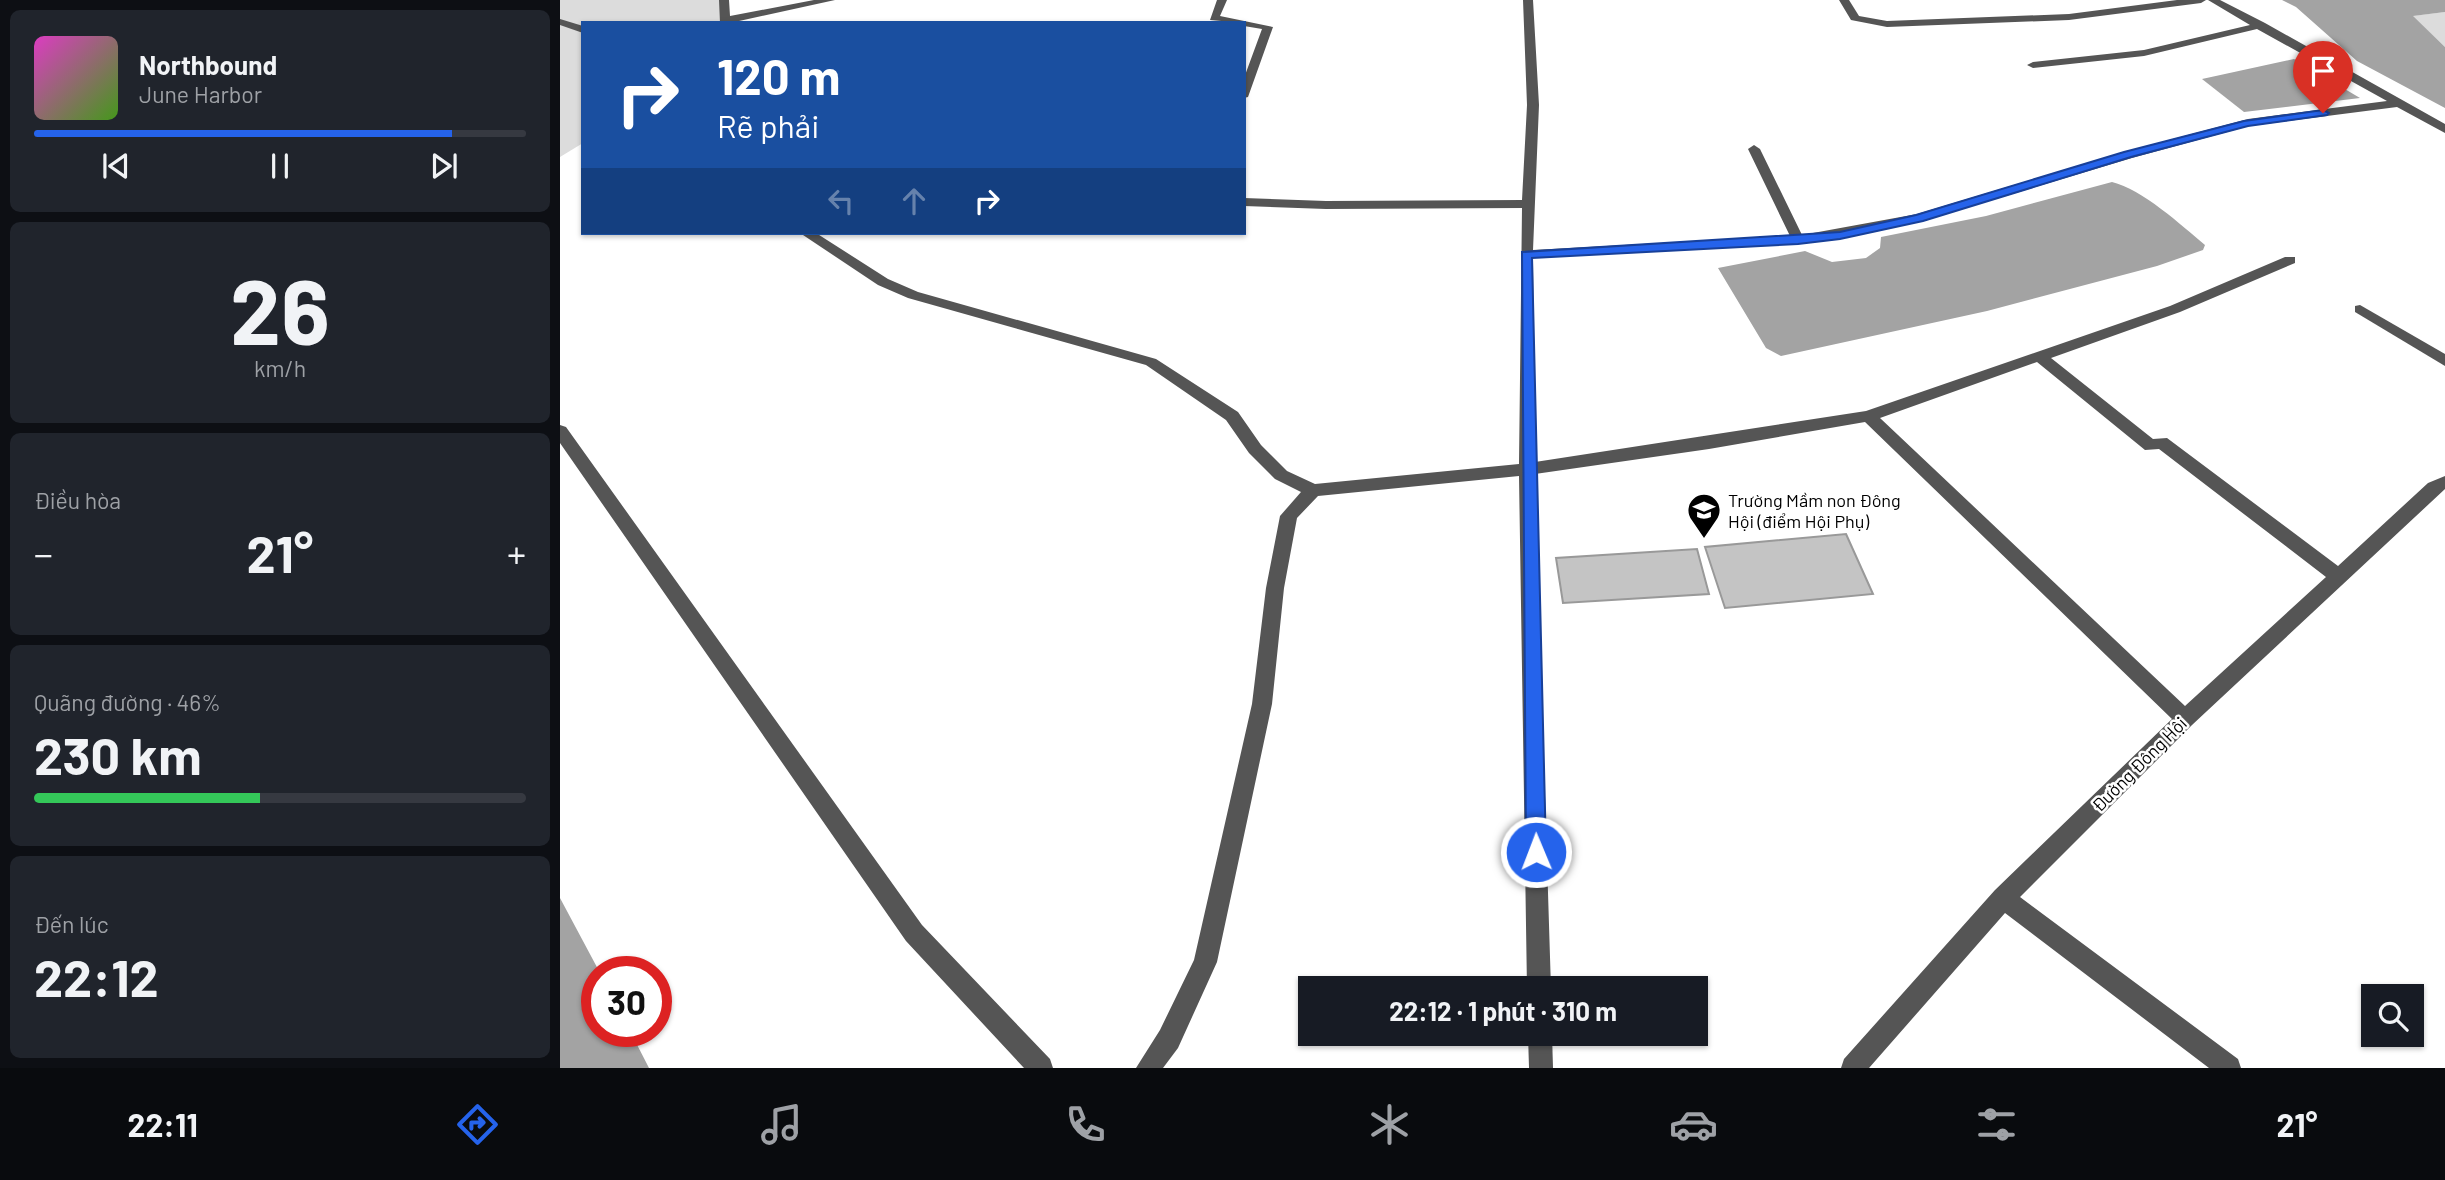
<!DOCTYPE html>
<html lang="vi">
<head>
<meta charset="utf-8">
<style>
	:root { --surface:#171b24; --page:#20242c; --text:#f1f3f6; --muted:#9ea1a6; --line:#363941; --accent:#2563eb }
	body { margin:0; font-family:Barlow,sans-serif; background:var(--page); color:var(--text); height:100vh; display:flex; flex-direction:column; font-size:26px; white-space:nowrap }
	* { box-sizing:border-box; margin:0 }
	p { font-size:23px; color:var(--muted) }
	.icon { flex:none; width:38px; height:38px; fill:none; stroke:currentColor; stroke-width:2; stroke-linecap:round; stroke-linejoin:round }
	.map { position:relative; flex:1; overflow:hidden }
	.details { display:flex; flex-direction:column; gap:10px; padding:10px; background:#0d0f14; width:560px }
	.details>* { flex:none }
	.hud { position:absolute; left:21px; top:21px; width:665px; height:214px; border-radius:0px; box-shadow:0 2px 5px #0004; background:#1a4fa0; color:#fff; overflow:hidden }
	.fabs { position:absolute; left:1801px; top:984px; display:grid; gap:14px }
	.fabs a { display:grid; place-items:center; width:63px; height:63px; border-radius:0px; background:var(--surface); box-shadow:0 2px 5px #0004; font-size:35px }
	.speed { position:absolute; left:21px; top:956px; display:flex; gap:14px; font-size:35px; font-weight:700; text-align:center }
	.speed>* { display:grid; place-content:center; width:91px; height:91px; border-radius:50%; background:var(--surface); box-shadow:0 2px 5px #0004; line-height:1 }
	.speed .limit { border:10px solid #d22; background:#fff; color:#111 }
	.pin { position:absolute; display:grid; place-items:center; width:60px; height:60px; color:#fff; margin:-72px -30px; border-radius:50% 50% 50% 0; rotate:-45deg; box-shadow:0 0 7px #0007 }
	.pin .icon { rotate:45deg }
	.me { position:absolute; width:77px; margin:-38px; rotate:359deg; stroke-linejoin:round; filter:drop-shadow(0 0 5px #0008) }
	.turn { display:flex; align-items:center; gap:24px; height:147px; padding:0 21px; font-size:32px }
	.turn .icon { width:91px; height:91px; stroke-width:2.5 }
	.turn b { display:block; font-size:49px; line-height:60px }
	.lanes { display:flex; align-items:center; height:66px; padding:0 21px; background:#0003; justify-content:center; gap:35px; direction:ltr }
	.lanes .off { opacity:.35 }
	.big { font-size:52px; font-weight:700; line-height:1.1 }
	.details .card { flex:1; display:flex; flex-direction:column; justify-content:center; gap:10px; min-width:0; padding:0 24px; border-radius:10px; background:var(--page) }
	.details .dial { align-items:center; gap:0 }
	.dial b { font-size:91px; line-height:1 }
	.song { display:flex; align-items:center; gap:21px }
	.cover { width:84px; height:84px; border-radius:10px; background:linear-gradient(135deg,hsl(310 70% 55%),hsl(100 70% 35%)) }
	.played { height:7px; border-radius:4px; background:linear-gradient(90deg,var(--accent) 85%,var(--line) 85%) }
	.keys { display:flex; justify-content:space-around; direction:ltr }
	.heat { display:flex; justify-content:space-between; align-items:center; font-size:38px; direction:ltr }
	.charge { height:10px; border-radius:5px; background:linear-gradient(90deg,#34c759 46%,var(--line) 0) }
	.trip { position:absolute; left:738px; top:976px; width:410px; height:70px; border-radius:0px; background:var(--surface); box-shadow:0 2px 5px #0004; font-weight:700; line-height:70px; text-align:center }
	.dock { display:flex; height:112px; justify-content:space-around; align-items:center; background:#090b0e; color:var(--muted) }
	.dock .icon { width:49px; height:49px }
	.dock .selected { color:var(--accent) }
	.dock b { font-size:32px; color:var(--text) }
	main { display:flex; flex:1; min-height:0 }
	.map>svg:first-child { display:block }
	.green { fill:#dcdcdc }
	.water { fill:#a3a3a3 }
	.building { fill:#c4c4c4; stroke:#999; stroke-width:2 }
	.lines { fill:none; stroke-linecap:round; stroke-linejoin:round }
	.minor { fill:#555; fill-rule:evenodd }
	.route { fill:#2563eb; stroke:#184099; stroke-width:2 }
	.labels { text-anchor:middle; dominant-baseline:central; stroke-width:5; stroke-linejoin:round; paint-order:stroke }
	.poi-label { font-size:18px; fill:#000; stroke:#fff; text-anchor:start }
	.street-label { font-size:18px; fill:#000; stroke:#fff }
</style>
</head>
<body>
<main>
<section class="details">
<div class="card">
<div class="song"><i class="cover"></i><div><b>Northbound</b><p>June Harbor</p></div></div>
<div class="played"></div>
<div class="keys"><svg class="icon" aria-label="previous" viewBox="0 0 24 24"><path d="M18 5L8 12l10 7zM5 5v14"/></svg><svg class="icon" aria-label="pause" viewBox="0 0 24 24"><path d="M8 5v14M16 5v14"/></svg><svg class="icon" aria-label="next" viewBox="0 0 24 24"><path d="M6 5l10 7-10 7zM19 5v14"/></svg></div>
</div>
<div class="card dial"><b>26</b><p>km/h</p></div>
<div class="card"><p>Điều hòa</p>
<div class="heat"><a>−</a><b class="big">21°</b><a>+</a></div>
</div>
<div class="card"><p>Quãng đường · 46%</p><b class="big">230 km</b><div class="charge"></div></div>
<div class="card"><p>Đến lúc</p><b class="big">22:12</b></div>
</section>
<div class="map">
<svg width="1885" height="1068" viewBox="0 0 1885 1068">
	<rect width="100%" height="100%" fill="#fff"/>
	<!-- green -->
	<g class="green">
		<path d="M0,0H164L163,23H23V143L0,157Z"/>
		<path d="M1885,12V47L1852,16Z"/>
	</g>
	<!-- water -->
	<g class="water">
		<path d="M1722,0H1885V12L1853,16L1885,47V108L1797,61L1736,7Z"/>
		<path d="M1734,59L1800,98L1684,112L1642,79Z"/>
		<path d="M1552,182C1582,189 1621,225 1645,245L1643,250L1597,266L1427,311L1221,356L1206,348L1158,268L1245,251L1272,262L1306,258L1320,248L1321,237L1426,216Z"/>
		<path d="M0,898L39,971L37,1031H70L89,1068H0Z"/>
	</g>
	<!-- building -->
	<g class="building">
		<path d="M1286,534L1313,594L1165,608L1145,547Z"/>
		<path d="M1137,549L1149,594L1003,603L996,558Z"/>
	</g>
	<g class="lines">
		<!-- minor -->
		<g class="minor">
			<path d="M159,0H169L170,16L254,0H275L170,23H160Z"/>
			<path d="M657,0H667L660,16L713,27L688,97L684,98V78L702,29L684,26V23L650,20Z"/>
			<path d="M963,0H973L979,105L973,250L1230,236L1188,149L1194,145L1200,149L1242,235L1357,214L1564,152L1688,119L1827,101L1697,29L1584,56L1473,68L1467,65L1473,62L1584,50L1690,25L1648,0H1660L1705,23L1885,124V133L1837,107L1689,126L1572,158L1359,222L1238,244L973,258L975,462L1306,411L1610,306L1725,257H1735V263L1620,312L1491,358L1593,439L1607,438L1778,566L1868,483L1885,476V489L1632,725L1460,897L1678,1059L1681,1068H1649L1445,913L1309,1068H1281L1284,1059L1435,890L1612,719L1305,422L1149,449L975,474L991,989H967L959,476L758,496L737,518L724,588L712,704L657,962L618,1048L603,1068H576L600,1030L634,960L692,704L706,588L720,516L741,492L715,479L689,453L666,420L586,365L348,298L318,285L240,233H256L328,279L358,292L596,359L678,412L701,445L727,471L755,484L959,464L962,208L766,209L684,206V198L766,201L962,200L967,105ZM1477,362L1585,450L1599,449L1766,577L1625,706L1320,418Z"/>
			<path d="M1279,0H1289L1299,16L1327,21L1509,14L1617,0H1646L1641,3L1509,20L1327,27L1291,20Z"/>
			<path d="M0,19L23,26V33L0,25Z"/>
			<path d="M1800,305L1885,354V366L1795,312V306Z"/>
			<path d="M0,425L6,427L362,925L490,1059L493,1068H464L346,941L0,443Z"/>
			<path d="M968,1034H992L993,1068H969Z"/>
		</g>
	</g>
	<!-- route -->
	<path class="route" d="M1763,110L1769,113L1767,115L1688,126L1571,157L1363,221L1280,239L1238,244L972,258L986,852L983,859L976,861L969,859L966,852L962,252L1280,232L1356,215L1564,152L1684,121Z"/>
	<!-- icons -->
	<defs>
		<symbol id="school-pin" viewBox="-11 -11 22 30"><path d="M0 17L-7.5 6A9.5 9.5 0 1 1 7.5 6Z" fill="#000" stroke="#fff"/><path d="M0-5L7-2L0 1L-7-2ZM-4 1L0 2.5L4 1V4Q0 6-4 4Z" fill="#fff"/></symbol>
	</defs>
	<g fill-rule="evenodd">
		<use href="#school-pin" x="1125" y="491" width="38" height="52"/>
	</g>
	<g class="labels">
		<!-- poi labels -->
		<g class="poi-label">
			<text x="1168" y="500">Trường Mầm non Đông<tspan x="1168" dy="21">Hội (điểm Hội Phụ)</tspan></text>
		</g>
		<!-- street labels -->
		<g class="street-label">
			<text transform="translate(1579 764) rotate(-45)">Đường Đông Hội</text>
		</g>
	</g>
</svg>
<div class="fabs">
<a><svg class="icon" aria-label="search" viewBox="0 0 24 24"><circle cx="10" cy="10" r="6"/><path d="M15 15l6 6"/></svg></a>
</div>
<div class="speed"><div class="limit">30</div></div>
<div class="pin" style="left:1763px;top:113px;background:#d93025"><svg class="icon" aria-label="arrive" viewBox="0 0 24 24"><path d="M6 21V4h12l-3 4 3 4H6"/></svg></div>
<svg class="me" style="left:976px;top:852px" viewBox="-20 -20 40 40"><circle r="17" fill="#2563eb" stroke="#fff" stroke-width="3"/><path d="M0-11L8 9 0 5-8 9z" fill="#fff"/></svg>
<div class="trip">22:12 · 1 phút · 310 m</div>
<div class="hud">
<div class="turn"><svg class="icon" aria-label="right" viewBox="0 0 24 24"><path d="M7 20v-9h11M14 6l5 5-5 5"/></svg><div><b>120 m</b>Rẽ phải</div></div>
<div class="lanes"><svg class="icon off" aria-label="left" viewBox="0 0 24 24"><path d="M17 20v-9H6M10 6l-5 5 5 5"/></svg><svg class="icon off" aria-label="ahead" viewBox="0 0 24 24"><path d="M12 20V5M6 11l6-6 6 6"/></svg><svg class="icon" aria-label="right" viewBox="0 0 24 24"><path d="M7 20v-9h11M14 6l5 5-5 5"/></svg></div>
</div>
</div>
</main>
<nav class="dock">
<b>22:11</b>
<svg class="icon selected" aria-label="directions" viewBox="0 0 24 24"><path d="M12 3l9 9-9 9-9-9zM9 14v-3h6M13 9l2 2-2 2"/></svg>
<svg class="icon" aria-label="music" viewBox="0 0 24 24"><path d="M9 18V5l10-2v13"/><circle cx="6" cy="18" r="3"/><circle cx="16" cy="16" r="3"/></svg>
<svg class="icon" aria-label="phone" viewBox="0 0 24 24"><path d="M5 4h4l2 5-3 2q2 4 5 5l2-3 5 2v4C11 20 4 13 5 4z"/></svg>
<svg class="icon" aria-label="climate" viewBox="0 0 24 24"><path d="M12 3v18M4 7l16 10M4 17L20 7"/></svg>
<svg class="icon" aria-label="car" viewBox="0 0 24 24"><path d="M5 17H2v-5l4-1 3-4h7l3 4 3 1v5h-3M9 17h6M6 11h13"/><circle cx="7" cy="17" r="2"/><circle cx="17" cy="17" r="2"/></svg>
<svg class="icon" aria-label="filters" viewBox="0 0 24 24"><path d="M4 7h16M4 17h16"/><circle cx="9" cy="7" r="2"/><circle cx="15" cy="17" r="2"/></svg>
<b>21°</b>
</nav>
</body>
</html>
